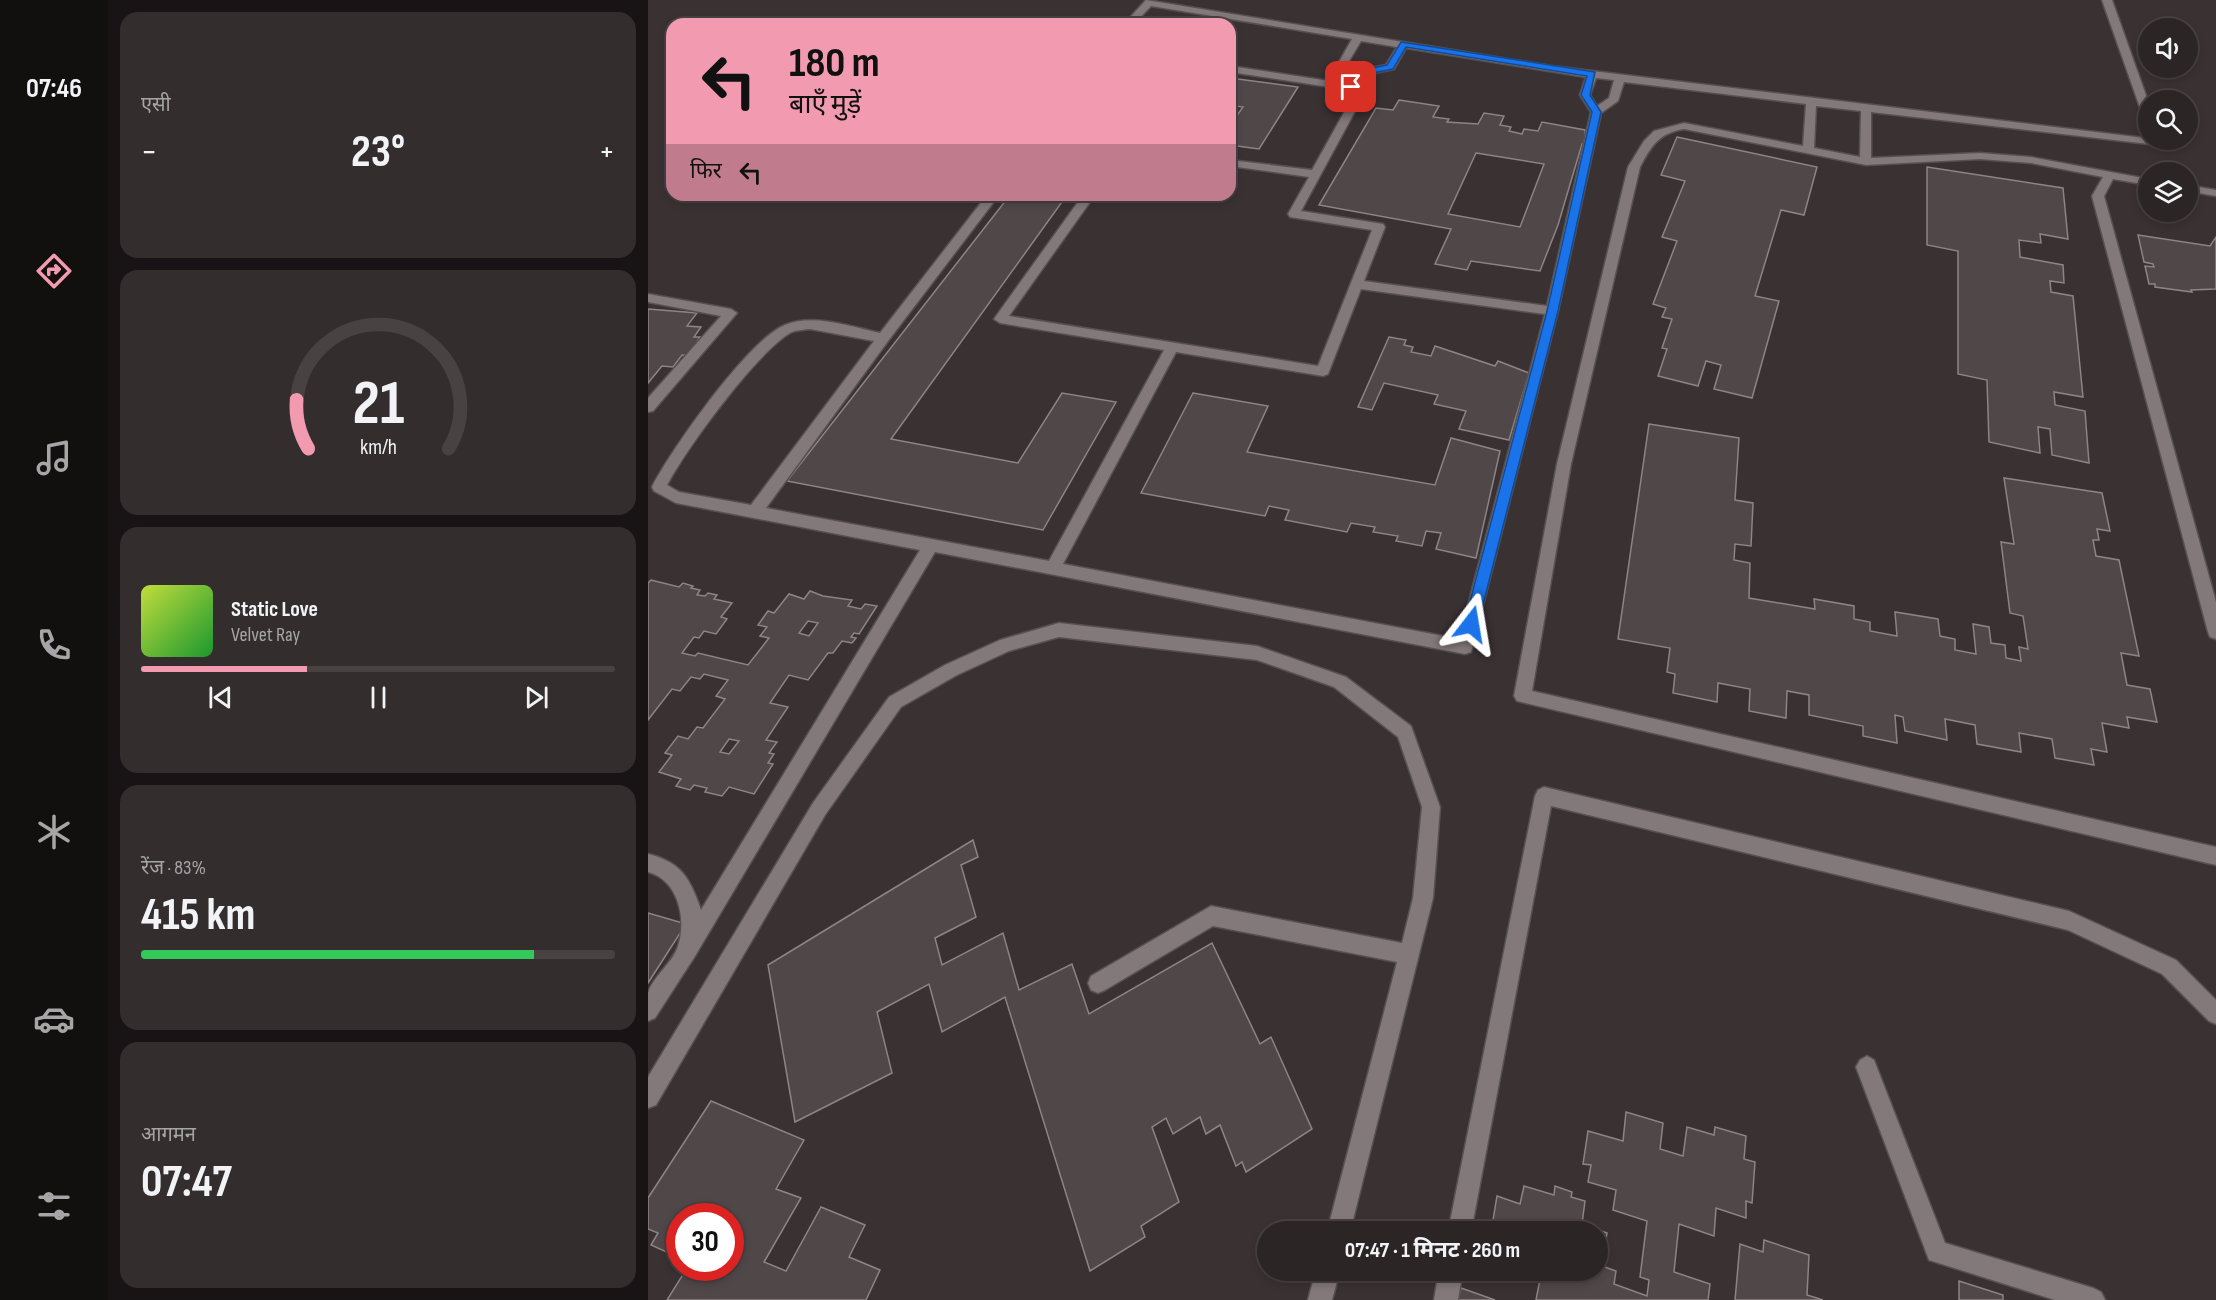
<!DOCTYPE html>
<html lang="hi">
<head>
<meta charset="utf-8">
<style>
	:root { --surface:#2c2526; --page:#342d2e; --text:#f1f3f6; --muted:#a6a5a7; --line:#484243; --accent:#f19ab0 }
	body { margin:0; font-family:"Sofia Sans Condensed","Noto Sans Devanagari",sans-serif; background:var(--page); color:var(--text); height:100vh; display:flex; flex-direction:column; font-size:22px; white-space:nowrap }
	* { box-sizing:border-box; margin:0 }
	p { font-size:20px; color:var(--muted) }
	.icon { flex:none; width:33px; height:33px; fill:none; stroke:currentColor; stroke-width:2; stroke-linecap:round; stroke-linejoin:round }
	.map { position:relative; flex:1; overflow:hidden }
	.panel { display:flex; flex-direction:column; gap:12px; padding:12px; background:#181415; width:540px }
	.panel>* { flex:none }
	.guide { position:absolute; left:18px; top:18px; width:570px; height:183px; border-radius:18px; box-shadow:0 3px 9px #0003,0 0 0 2px var(--line); background:#f19ab0; color:#111; overflow:hidden }
	.tools { position:absolute; left:1490px; top:18px; display:grid; gap:12px }
	.tools a { display:grid; place-items:center; width:60px; height:60px; border-radius:50%; background:var(--surface); box-shadow:0 3px 9px #0003,0 0 0 2px var(--line); font-size:30px }
	.speed { position:absolute; left:18px; top:1203px; display:flex; gap:12px; font-size:30px; font-weight:700; text-align:center }
	.speed>* { display:grid; place-content:center; width:78px; height:78px; border-radius:50%; background:var(--surface); box-shadow:0 3px 9px #0003,0 0 0 2px var(--line); line-height:1 }
	.speed .limit { border:9px solid #d22; background:#fff; color:#111 }
	.pin { position:absolute; display:grid; place-items:center; width:51px; height:51px; color:#fff; margin:-26px; border-radius:12px; box-shadow:0 3px 9px #0006 }
	.me { position:absolute; width:66px; margin:-33px; rotate:14deg; stroke-linejoin:round; filter:drop-shadow(0 0 4px #0008) }
	.turn { display:flex; align-items:center; gap:21px; height:126px; padding:0 24px; font-size:27px }
	.turn .icon { width:78px; height:78px; stroke-width:2.5 }
	.turn b { display:block; font-size:42px; line-height:51px }
	.then { display:flex; align-items:center; height:57px; padding:0 24px; background:#0003; gap:12px; font-size:22px }
	.big { font-size:45px; font-weight:700; line-height:1.1 }
	.panel .widget { flex:1; display:flex; flex-direction:column; justify-content:center; gap:9px; min-width:0; padding:0 21px; border-radius:18px; background:var(--page) }
	.panel .dial { align-items:center; gap:0 }
	.dial svg { height:156px; overflow:visible; fill:none; stroke:var(--line); stroke-width:7; stroke-linecap:round; text-anchor:middle }
	.dial text { fill:var(--text); stroke:none }
	.song { display:flex; align-items:center; gap:18px }
	.cover { width:72px; height:72px; border-radius:9px; background:linear-gradient(135deg,hsl(70 70% 55%),hsl(130 70% 35%)) }
	.played { height:6px; border-radius:3px; background:linear-gradient(90deg,var(--accent) 35%,var(--line) 35%) }
	.keys { display:flex; justify-content:space-around; direction:ltr }
	.heat { display:flex; justify-content:space-between; align-items:center; font-size:33px; direction:ltr }
	.charge { height:9px; border-radius:4px; background:linear-gradient(90deg,#34c759 83%,var(--line) 0) }
	.trip { position:absolute; left:609px; top:1221px; width:351px; height:60px; border-radius:30px; background:var(--surface); box-shadow:0 3px 9px #0003,0 0 0 2px var(--line); font-weight:700; line-height:60px; text-align:center }
	main { display:flex; flex:1; min-height:0 }
	.tabs { display:flex; flex-direction:column; width:108px; justify-content:space-around; align-items:center; background:#120f0f; color:var(--muted) }
	.tabs .icon { width:42px; height:42px }
	.tabs .current { color:var(--accent) }
	.tabs b { font-size:27px; color:var(--text) }
	.map>svg:first-child { display:block }
	.building { fill:#504749; stroke:#8e8385; stroke-width:1.5; fill-rule:evenodd }
	.lines { fill:none; stroke-linecap:round; stroke-linejoin:round }
	.service-casing { stroke:#575051; stroke-width:3 }
	.minor-casing { stroke:#575051; stroke-width:3 }
	.service { fill:#83787a; fill-rule:evenodd }
	.minor { fill:#83787a; fill-rule:evenodd }
	.route { fill:#1a73e8; stroke:#114b97; stroke-width:1.5 }
</style>
</head>
<body>
<main>
<nav class="tabs">
<b>07:46</b>
<svg class="icon current" aria-label="directions" viewBox="0 0 24 24"><path d="M12 3l9 9-9 9-9-9zM9 14v-3h6M13 9l2 2-2 2"/></svg>
<svg class="icon" aria-label="music" viewBox="0 0 24 24"><path d="M9 18V5l10-2v13"/><circle cx="6" cy="18" r="3"/><circle cx="16" cy="16" r="3"/></svg>
<svg class="icon" aria-label="phone" viewBox="0 0 24 24"><path d="M5 4h4l2 5-3 2q2 4 5 5l2-3 5 2v4C11 20 4 13 5 4z"/></svg>
<svg class="icon" aria-label="climate" viewBox="0 0 24 24"><path d="M12 3v18M4 7l16 10M4 17L20 7"/></svg>
<svg class="icon" aria-label="car" viewBox="0 0 24 24"><path d="M5 17H2v-5l4-1 3-4h7l3 4 3 1v5h-3M9 17h6M6 11h13"/><circle cx="7" cy="17" r="2"/><circle cx="17" cy="17" r="2"/></svg>
<svg class="icon" aria-label="filters" viewBox="0 0 24 24"><path d="M4 7h16M4 17h16"/><circle cx="9" cy="7" r="2"/><circle cx="15" cy="17" r="2"/></svg>
</nav>
<section class="panel">
<div class="widget"><p>एसी</p>
<div class="heat"><a>−</a><b class="big">23°</b><a>+</a></div>
</div>
<div class="widget dial"><svg viewBox="0 0 100 80">
<path d="M14 69A42 42 0 1 1 86 69"/>
<path d="M14 69A42 42 0 0 1 8 44" stroke="#f19ab0"/>
<text x="50" y="56" font-size="32" font-weight="700">21</text>
<text x="50" y="72" font-size="11">km/h</text>
</svg></div>
<div class="widget">
<div class="song"><i class="cover"></i><div><b>Static Love</b><p>Velvet Ray</p></div></div>
<div class="played"></div>
<div class="keys"><svg class="icon" aria-label="previous" viewBox="0 0 24 24"><path d="M18 5L8 12l10 7zM5 5v14"/></svg><svg class="icon" aria-label="pause" viewBox="0 0 24 24"><path d="M8 5v14M16 5v14"/></svg><svg class="icon" aria-label="next" viewBox="0 0 24 24"><path d="M6 5l10 7-10 7zM19 5v14"/></svg></div>
</div>
<div class="widget"><p>रेंज · 83%</p><b class="big">415 km</b><div class="charge"></div></div>
<div class="widget"><p>आगमन</p><b class="big">07:47</b></div>
</section>
<div class="map">
<svg width="1568" height="1300" viewBox="0 0 1568 1300">
	<rect width="100%" height="100%" fill="#3a3133"/>
	<!-- building -->
	<g class="building">
		<path d="M582,78L650,87L611,149L582,145V125L595,107L582,105Z"/>
		<path d="M751,100L791,106L785,117L801,119L799,122L830,124L836,113L856,116L852,125L863,127L861,131L874,134L876,129L890,131L894,122L937,130L938,141L934,144L910,225L892,271L823,261L819,270L787,264L803,229L671,205L728,108L745,110ZM828,153L896,164L872,227L800,214Z"/>
		<path d="M1029,137L1169,167L1156,215L1133,210L1107,296L1131,301L1104,398L1066,389L1073,365L1058,361L1050,386L1010,376L1019,349L1014,348L1024,319L1014,317L1018,308L1005,304L1029,241L1014,237L1037,181L1013,175Z"/>
		<path d="M1279,167L1415,188L1420,239L1392,234L1393,243L1371,240L1372,257L1415,265L1416,283L1402,281L1403,292L1425,296L1435,397L1406,392L1407,405L1437,411L1441,463L1404,455L1402,429L1390,427L1392,453L1341,442L1339,380L1310,374V251L1279,245Z"/>
		<path d="M362,195H419L243,439L370,463L414,393L468,402L395,530L139,481Z"/>
		<path d="M1490,235L1562,246L1568,237V289L1543,290L1544,292L1507,287V284H1501L1497,266L1506,267L1505,264L1496,262Z"/>
		<path d="M0,309L49,313L39,326L53,327L46,337H52L49,342H52L41,356L34,355L25,367L14,366L0,383Z"/>
		<path d="M741,337L758,340L756,345L765,347L763,352L783,356L787,346L847,366L850,361L881,373L861,440L811,429L818,411L786,404L790,395L736,383L724,410L710,407Z"/>
		<path d="M545,393L620,406L599,452L787,485L803,438L852,451L828,558L788,549L793,533L778,531L774,546L748,541L750,536L725,532L727,527L703,523L699,532L637,520L641,510L621,506L617,516L493,493Z"/>
		<path d="M1001,424L1091,438L1087,500L1105,503L1103,546L1087,544L1086,560L1102,563L1101,598L1167,609L1166,599L1206,606V619L1222,622V631L1249,636L1247,612L1290,619L1292,636L1307,639V650L1328,654L1325,624L1341,627L1343,643L1357,645L1358,658L1373,661L1371,647L1380,649L1375,616L1362,613L1353,542L1366,544L1356,478L1454,493L1462,531L1449,529L1451,540H1445L1448,556L1471,560L1491,656L1473,653L1479,685L1502,689L1509,722L1479,717L1481,728L1454,723L1459,752L1443,749L1446,765L1407,758L1404,739L1371,733L1373,752L1329,744L1327,725L1297,719L1299,740L1257,731L1255,717L1247,715L1249,743L1215,736V726L1161,715V695L1139,691L1138,718L1101,711L1102,689L1070,683L1069,702L1025,693L1027,674L1019,672L1022,648L970,639Z"/>
		<path d="M3,580L31,587L35,583L45,586L43,588L52,590L49,595L57,596L60,593L69,595L66,599L84,603L73,617L79,619L68,634L56,631L51,638L46,637L34,653L47,656L50,653L100,665L121,638L112,636L119,627L110,625L120,611L126,613L141,594L156,599L162,591L175,596L204,600L200,606L213,609L217,604L229,606L211,634L206,633L203,637L208,638L204,643L194,641L185,653H180L160,680L141,675L122,703L140,707L118,740L129,742L121,753L126,754L120,763L125,764L106,794L81,787L74,796L57,792L59,788L46,785L42,790L28,786L33,779L11,772L24,755L17,753L30,736L40,739L49,727L55,728L77,699L68,696L80,680L56,674L52,679L43,677L32,691L24,689L0,720V583ZM160,621L170,623L161,636L151,633ZM81,739L91,741L81,754L72,752Z"/>
		<path d="M325,840L330,857L313,865L328,917L287,938L294,965L355,933L371,990L424,964L441,1014L564,943L612,1044L623,1037L664,1129L598,1172L594,1162L588,1166L572,1125L558,1134L552,1117L525,1134L518,1118L504,1127L531,1202L493,1226L497,1237L442,1271L357,997L294,1032L281,984L229,1012L244,1073L147,1122L120,965Z"/>
		<path d="M0,913L38,924L0,983Z"/>
		<path d="M63,1101L156,1140L128,1189L153,1198L116,1262L138,1271L173,1207L217,1225L201,1257L232,1270L218,1300H19L39,1268H82V1216H32V1258L3,1245L10,1233L0,1229V1198Z"/>
		<path d="M978,1112L1015,1123L1012,1149L1035,1156L1039,1127L1066,1135L1067,1127L1098,1136L1096,1159L1107,1162L1104,1203L1098,1201V1218L1068,1208L1066,1236L1031,1224L1026,1272L1062,1284L1060,1300H888L893,1274L883,1270H950V1232H830L832,1222L844,1226L849,1196L872,1204L876,1186L906,1195L907,1186L924,1192L923,1197L937,1201L934,1224L959,1233L954,1266L968,1271L966,1284L999,1296L1001,1280L992,1277L999,1221L965,1210L968,1190L940,1182L943,1165L935,1164L940,1131L975,1141Z"/>
		<path d="M1116,1240L1161,1255L1159,1295L1175,1300H1087L1092,1244L1115,1252Z"/>
		<path d="M1311,1281L1355,1295V1300H1311Z"/>
		<path d="M813,1288L847,1300H810Z"/>
	</g>
	<g class="lines">
		<defs>
			<path id="service" d="M0,294L83,309L89,313L5,411L0,412V398L73,316L0,302Z"/>
			<g id="minor">
				<path d="M498,0L903,66L1513,140V144L1509,145L1223,112V158L1332,153L1383,157L1500,179V185L1465,179L1456,196L1568,602V639L1562,637L1560,632L1444,196L1455,177L1383,163L1332,159L1218,165L1036,129C1011,133 1003,146 992,167L923,464L884,691L1568,847V865L869,701L866,696L909,464L980,167L996,141L1006,131L1036,123L1155,146L1158,104L976,82L970,101L953,113L910,311L823,652L817,654L287,552L47,956L7,1018L0,1021C0,1013 0,1001 0,993C5,976 25,963 30,946C39,918 30,880 0,872V854C33,862 42,878 53,910L272,550L28,503L6,491L4,487C23,450 100,340 137,325C165,313 204,327 232,333L339,195H351L240,341L118,508L401,561L516,350L352,323L346,319L435,195H447L361,316L670,366L724,230L642,217L640,214L661,177L582,166V160L664,170L708,91L582,72V66L714,86L719,89L653,211L735,224L737,227L716,281L899,306L943,112L932,95L938,77L758,48L746,69L711,76L691,62L704,39L503,6L486,24H476ZM713,41L749,47L738,65L713,70L701,61ZM948,78L966,80L961,98L949,106L942,95ZM1168,106L1213,111L1212,157L1166,148ZM713,289L897,314L811,639L415,564L528,352L675,376L680,374ZM162,329L226,341L103,505L31,492L19,485C38,449 110,350 144,332C149,330 155,330 162,329Z"/>
				<path d="M1454,0H1464L1500,101V119L1495,116Z"/>
				<path d="M1539,185L1568,190V196L1539,191Z"/>
				<path d="M411,623L609,646L698,677L763,726L792,807L785,898L702,1232H679L749,962L565,926L457,990L450,993L443,990L440,983L443,976L563,906L754,943L765,898L774,807L750,737L686,687L609,660L411,637L361,651L309,675L253,707L177,815L8,1105L0,1108V1077L165,803L241,697L297,665L352,640Z"/>
				<path d="M896,787L1421,911L1528,960L1568,1000V1024L1561,1021L1514,974L1420,930L903,806L823,1232H800L887,796L890,790Z"/>
				<path d="M1219,1056L1226,1060L1297,1243L1445,1288L1453,1292L1457,1300H1407L1281,1260L1208,1067L1212,1060Z"/>
				<path d="M668,1270H692L684,1300H660Z"/>
				<path d="M791,1270H815L810,1300H786Z"/>
			</g>
		</defs>
		<!-- service casing -->
		<use href="#service" class="service-casing"/>
		<!-- minor casing -->
		<use href="#minor" class="minor-casing"/>
		<!-- service -->
		<use href="#service" class="service"/>
		<!-- minor -->
		<use href="#minor" class="minor"/>
	</g>
	<!-- route -->
	<path class="route" d="M753,42L947,72L942,95L953,112L910,311L830,624L828,628H818L816,624L899,311L944,112L933,95L939,76L758,47L745,69L714,75L706,89H700L698,87L708,71L739,65Z"/>
</svg>
<div class="tools">
<a><svg class="icon" aria-label="sound" viewBox="0 0 24 24"><path d="M4 9h4l5-4v14l-5-4H4zM17 9q2 3 0 6"/></svg></a>
<a><svg class="icon" aria-label="search" viewBox="0 0 24 24"><circle cx="10" cy="10" r="6"/><path d="M15 15l6 6"/></svg></a>
<a><svg class="icon" aria-label="layers" viewBox="0 0 24 24"><path d="M12 4l9 5-9 5-9-5zM3 14l9 5 9-5"/></svg></a>
</div>
<div class="speed"><div class="limit">30</div></div>
<div class="pin" style="left:703px;top:87px;background:#d93025"><svg class="icon" aria-label="arrive" viewBox="0 0 24 24"><path d="M6 21V4h12l-3 4 3 4H6"/></svg></div>
<svg class="me" style="left:823px;top:624px" viewBox="-20 -20 40 40"><path d="M0-17L14 15 0 8-14 15z" fill="#1a73e8" stroke="#fff" stroke-width="4"/></svg>
<div class="trip">07:47 · 1 मिनट · 260 m</div>
<div class="guide">
<div class="turn"><svg class="icon" aria-label="left" viewBox="0 0 24 24"><path d="M17 20v-9H6M10 6l-5 5 5 5"/></svg><div><b>180 m</b>बाएँ मुड़ें</div></div>
<div class="then">फिर<svg class="icon" aria-label="left" viewBox="0 0 24 24"><path d="M17 20v-9H6M10 6l-5 5 5 5"/></svg></div>
</div>
</div>
</main>
</body>
</html>
